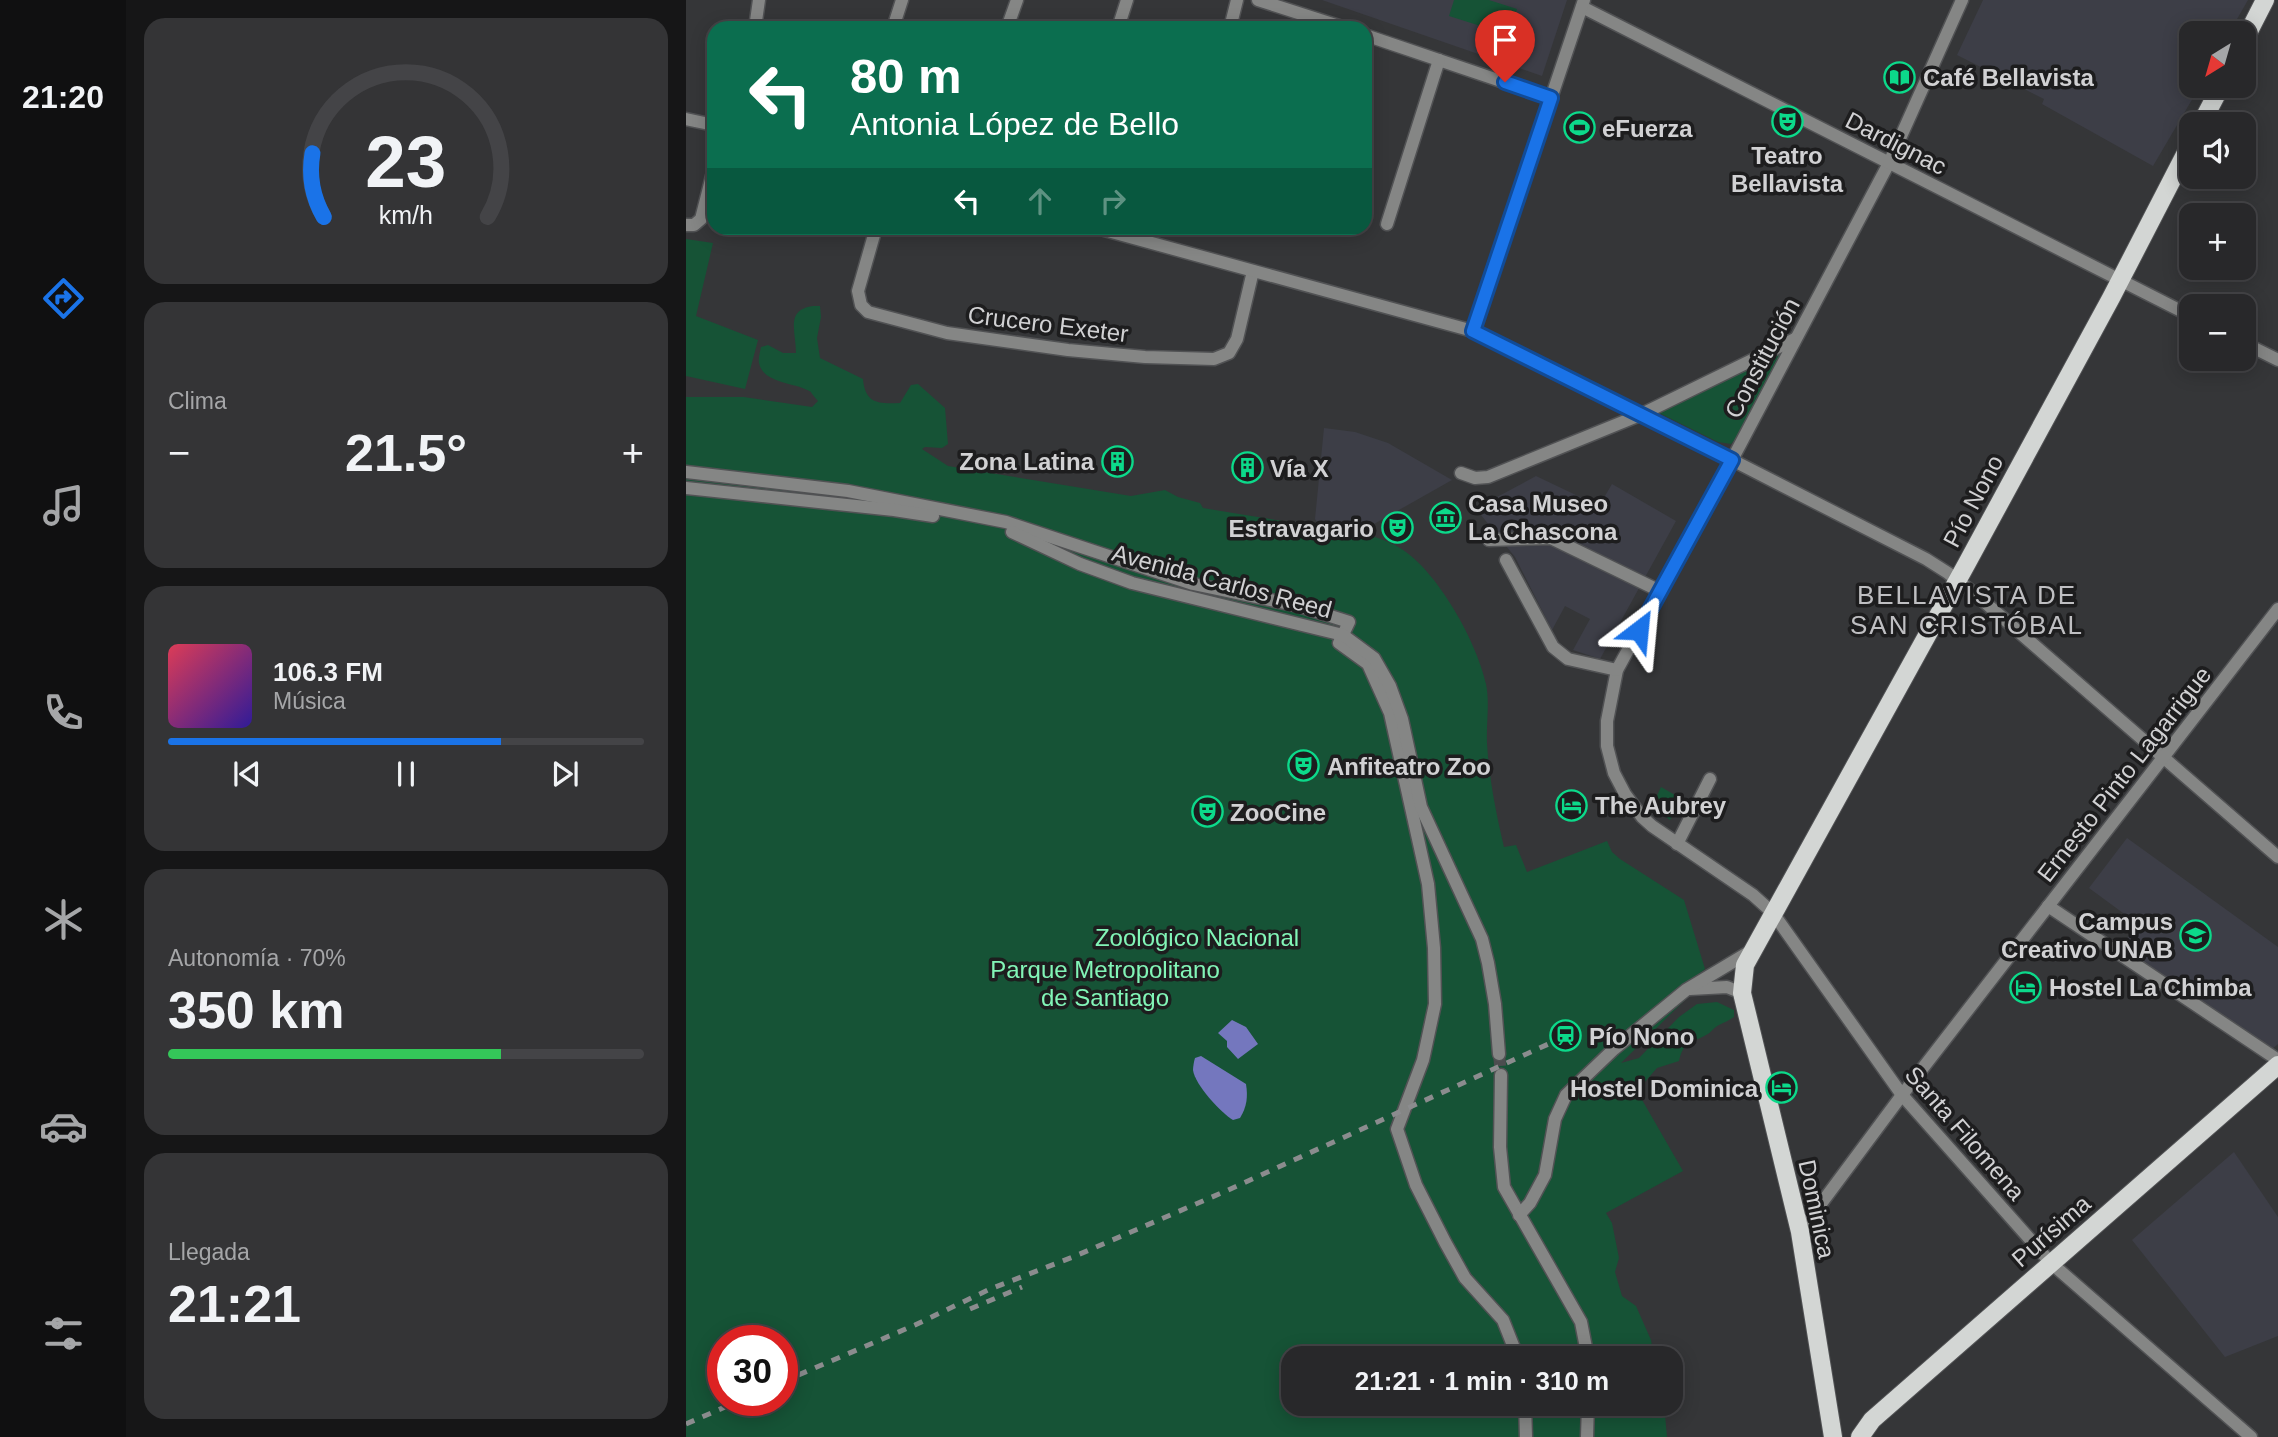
<!DOCTYPE html>
<html lang="es">
<head>
<meta charset="utf-8">
<style>
	:root { --surface:#28282a; --page:#343436; --text:#f1f3f6; --muted:#a5a6a8; --line:#444447; --accent:#1a73e8 }
	body { margin:0; font-family:Arial,sans-serif; background:var(--page); color:var(--text); height:100vh; display:flex; flex-direction:column; font-size:26px; white-space:nowrap }
	* { box-sizing:border-box; margin:0 }
	p { font-size:23px; color:var(--muted) }
	.icon { flex:none; width:38px; height:38px; fill:none; stroke:currentColor; stroke-width:2; stroke-linecap:round; stroke-linejoin:round }
	.map { position:relative; flex:1; overflow:hidden }
	.side { display:flex; flex-direction:column; gap:18px; padding:18px; background:#161617; width:560px }
	.side>* { flex:none }
	.banner { position:absolute; left:21px; top:21px; width:665px; height:214px; border-radius:21px; box-shadow:0 4px 18px #0003,0 0 0 2px var(--line); background:#0b6e4f; color:#fff; overflow:hidden }
	.needle { width:46px; rotate:217deg }
	.tools { position:absolute; left:1493px; top:21px; display:grid; gap:14px }
	.tools a { display:grid; place-items:center; width:77px; height:77px; border-radius:14px; background:var(--surface); box-shadow:0 4px 18px #0003,0 0 0 2px var(--line); font-size:35px }
	.speed { position:absolute; left:21px; top:1325px; display:flex; gap:14px; font-size:35px; font-weight:700; text-align:center }
	.speed>* { display:grid; place-content:center; width:91px; height:91px; border-radius:50%; background:var(--surface); box-shadow:0 4px 18px #0003,0 0 0 2px var(--line); line-height:1 }
	.speed .limit { border:10px solid #d22; background:#fff; color:#111 }
	.pin { position:absolute; display:grid; place-items:center; width:60px; height:60px; color:#fff; margin:-72px -30px; border-radius:50% 50% 50% 0; rotate:-45deg; box-shadow:0 0 7px #0007 }
	.pin .icon { rotate:45deg }
	.me { position:absolute; width:77px; margin:-38px; rotate:29deg; stroke-linejoin:round; filter:drop-shadow(0 0 5px #0008) }
	.turn { display:flex; align-items:center; gap:24px; height:147px; padding:0 28px; font-size:32px }
	.turn .icon { width:91px; height:91px; stroke-width:2.5 }
	.turn b { display:block; font-size:49px; line-height:60px }
	.lanes { display:flex; align-items:center; height:66px; padding:0 28px; background:#0003; justify-content:center; gap:35px; direction:ltr }
	.lanes .off { opacity:.35 }
	.big { font-size:52px; font-weight:800; line-height:1.1 }
	.side .tile { flex:1; display:flex; flex-direction:column; justify-content:center; gap:10px; min-width:0; padding:0 24px; border-radius:21px; background:var(--page) }
	.side .dial { align-items:center; gap:0 }
	.dial svg { height:182px; overflow:visible; fill:none; stroke:var(--line); stroke-width:7; stroke-linecap:round; text-anchor:middle }
	.dial text { fill:var(--text); stroke:none }
	.song { display:flex; align-items:center; gap:21px }
	.cover { width:84px; height:84px; border-radius:10px; background:linear-gradient(135deg,hsl(350 70% 55%),hsl(250 70% 35%)) }
	.played { height:7px; border-radius:4px; background:linear-gradient(90deg,var(--accent) 70%,var(--line) 70%) }
	.keys { display:flex; justify-content:space-around; direction:ltr }
	.heat { display:flex; justify-content:space-between; align-items:center; font-size:38px; direction:ltr }
	.charge { height:10px; border-radius:5px; background:linear-gradient(90deg,#34c759 70%,var(--line) 0) }
	.trip { position:absolute; left:595px; top:1346px; width:402px; height:70px; border-radius:21px; background:var(--surface); box-shadow:0 4px 18px #0003,0 0 0 2px var(--line); font-weight:800; line-height:70px; text-align:center }
	main { display:flex; flex:1; min-height:0 }
	.tab-bar { display:flex; flex-direction:column; width:126px; justify-content:space-around; align-items:center; background:#101011; color:var(--muted) }
	.tab-bar .icon { width:49px; height:49px }
	.tab-bar .on { color:var(--accent) }
	.tab-bar b { font-size:32px; color:var(--text) }
	.map>svg:first-child { display:block }
	.built { fill:#3d3e47 }
	.green { fill:#165336; fill-rule:evenodd }
	.water { fill:#7477be }
	.lines { fill:none; stroke-linecap:round; stroke-linejoin:round }
	.minor-tunnel { stroke:#4c4d4f; stroke-width:12; stroke-dasharray:12 6; stroke-linecap:butt }
	.minor-casing { stroke:#515254; stroke-width:15 }
	.major-casing { stroke:#515254; stroke-width:20 }
	.minor { stroke:#858685; stroke-width:12 }
	.major { stroke:#d3d6d4; stroke-width:18 }
	.rail { stroke:#8b8c8e; stroke-width:5; stroke-dasharray:9 9; stroke-linecap:butt }
	.route-casing { stroke:#114b97; stroke-width:18 }
	.route { stroke:#1a73e8; stroke-width:12 }
	.labels { text-anchor:middle; dominant-baseline:central; stroke-width:7; stroke-linejoin:round; paint-order:stroke }
	.poi-label { font-size:24px; font-weight:bold; fill:#d1d1d3; stroke:#1d1d1e; text-anchor:start }
	.street-label { font-size:24px; fill:#d1d1d3; stroke:#1d1d1e }
	.park-label { font-size:24px; fill:#82f5b7; stroke:#1d1d1e }
	.neighbourhood-label { font-size:26px; letter-spacing:2px; fill:#bfbfc2; stroke:#1d1d1e }
</style>
</head>
<body>
<main>
<nav class="tab-bar">
<b>21:20</b>
<svg class="icon on" aria-label="directions" viewBox="0 0 24 24"><path d="M12 3l9 9-9 9-9-9zM9 14v-3h6M13 9l2 2-2 2"/></svg>
<svg class="icon" aria-label="music" viewBox="0 0 24 24"><path d="M9 18V5l10-2v13"/><circle cx="6" cy="18" r="3"/><circle cx="16" cy="16" r="3"/></svg>
<svg class="icon" aria-label="phone" viewBox="0 0 24 24"><path d="M5 4h4l2 5-3 2q2 4 5 5l2-3 5 2v4C11 20 4 13 5 4z"/></svg>
<svg class="icon" aria-label="climate" viewBox="0 0 24 24"><path d="M12 3v18M4 7l16 10M4 17L20 7"/></svg>
<svg class="icon" aria-label="car" viewBox="0 0 24 24"><path d="M5 17H2v-5l4-1 3-4h7l3 4 3 1v5h-3M9 17h6M6 11h13"/><circle cx="7" cy="17" r="2"/><circle cx="17" cy="17" r="2"/></svg>
<svg class="icon" aria-label="filters" viewBox="0 0 24 24"><path d="M4 7h16M4 17h16"/><circle cx="9" cy="7" r="2"/><circle cx="15" cy="17" r="2"/></svg>
</nav>
<section class="side">
<div class="tile dial"><svg viewBox="0 0 100 80">
<path d="M14 69A42 42 0 1 1 86 69"/>
<path d="M14 69A42 42 0 0 1 9 41" stroke="#1a73e8"/>
<text x="50" y="56" font-size="32" font-weight="700">23</text>
<text x="50" y="72" font-size="11">km/h</text>
</svg></div>
<div class="tile"><p>Clima</p>
<div class="heat"><a>−</a><b class="big">21.5°</b><a>+</a></div>
</div>
<div class="tile">
<div class="song"><i class="cover"></i><div><b>106.3 FM</b><p>Música</p></div></div>
<div class="played"></div>
<div class="keys"><svg class="icon" aria-label="previous" viewBox="0 0 24 24"><path d="M18 5L8 12l10 7zM5 5v14"/></svg><svg class="icon" aria-label="pause" viewBox="0 0 24 24"><path d="M8 5v14M16 5v14"/></svg><svg class="icon" aria-label="next" viewBox="0 0 24 24"><path d="M6 5l10 7-10 7zM19 5v14"/></svg></div>
</div>
<div class="tile"><p>Autonomía · 70%</p><b class="big">350 km</b><div class="charge"></div></div>
<div class="tile"><p>Llegada</p><b class="big">21:21</b></div>
</section>
<div class="map">
<svg width="1592" height="1437" viewBox="0 0 1592 1437">
	<rect width="100%" height="100%" fill="#353638"/>
	<!-- built -->
	<g class="built">
		<path d="M636,0H881L856,76Z"/>
		<path d="M1297,0H1562L1543,33H1505V86H1514L1467,166L1356,104L1358,99L1271,55Z"/>
		<path d="M638,428L669,432L702,443L766,480L674,532L632,524L629,519Z"/>
		<path d="M850,476L913,506L926,484L990,521L914,659L887,650L904,619L879,606L866,630L829,557L795,515L814,503L811,497Z"/>
		<path d="M1441,838L1592,947V1044L1585,1050L1433,950L1452,924L1403,888Z"/>
		<path d="M1548,1152L1592,1217V1336L1539,1357L1446,1240Z"/>
	</g>
	<!-- green -->
	<g class="green">
		<path d="M768,0H803L831,9L823,35L763,16Z"/>
		<path d="M0,239L27,243L10,316L72,340L59,389L0,376Z"/>
		<path d="M127,306H134L135,317L131,338L134,358L177,379C179,404 193,404 214,403L225,385L232,384L259,408L262,444L256,448L239,447L236,449L262,466L445,496L479,490L492,497L514,503L517,508C554,514 590,520 627,526C654,530 690,533 714,548C751,570 791,642 800,684C804,703 800,724 801,743C803,778 810,813 818,847L830,845L841,872L921,841L926,852L934,859L998,900L1019,969L997,986L1004,995L935,1063L953,1058L993,1017L1011,1004L1031,1002L1048,1010V1017C1042,1021 1039,1022 1033,1025C1028,1027 1025,1033 1020,1035C1005,1043 997,1042 993,1061L971,1068L951,1091L997,1171L920,1213L926,1223L933,1258L929,1272L936,1296L950,1306L965,1340L968,1358H607V1404H978L981,1437H0V397H58L126,407L132,401C131,400 125,393 125,392C110,382 77,384 73,363C72,359 74,352 75,347L82,345L97,353H110C110,331 99,310 127,306ZM37,1340H96V1400H37Z"/>
		<path d="M1109,332L1052,436L1045,444L1032,442L959,406Z"/>
		<path d="M975,787L996,799L984,820L972,811L967,804Z"/>
	</g>
	<!-- water -->
	<g class="water">
		<path d="M546,1020L560,1027L572,1044L552,1059L541,1047V1041L532,1033Z"/>
		<path d="M515,1056L560,1084C562,1096 561,1107 554,1118L547,1120C535,1113 509,1085 507,1070C507,1067 508,1061 509,1058Z"/>
	</g>
	<g class="lines">
		<!-- minor-tunnel -->
		<path class="minor-tunnel" d="M813,1054L815,1075"/>
		<defs>
			<g id="minor">
				<path d="M572,0L659,28"/>
				<path d="M1276,0L1203,163L1046,460L931,670L921,721V746L928,773L939,794L956,817L966,826L1067,895L1087,913L1216,1095L1365,1263L1565,1437"/>
				<path d="M896,7L1505,316"/>
				<path d="M69,28L73,0"/>
				<path d="M207,28L216,0"/>
				<path d="M321,28L331,0"/>
				<path d="M432,28L441,0"/>
				<path d="M544,28L551,0"/>
				<path d="M679,35L865,98"/>
				<path d="M0,119L28,125"/>
				<path d="M701,224L753,60"/>
				<path d="M0,225H8L15,219L28,168"/>
				<path d="M190,228L172,291L175,305L182,312L261,333L382,350L459,357L528,359L543,353L551,339L567,271"/>
				<path d="M411,228L787,331L1046,460L1240,559L1262,573L1295,599L1592,857"/>
				<path d="M787,331L898,0"/>
				<path d="M1558,343L1592,360"/>
				<path d="M0,472L162,491L320,522L507,584L613,606L663,622L653,643L682,664L704,713L742,884L748,948L749,1004L737,1060L711,1129L730,1185L759,1242L779,1278L817,1320L832,1358"/>
				<path d="M775,473L789,478L802,477L954,415L1109,339"/>
				<path d="M0,488L208,510L247,516"/>
				<path d="M326,532L394,564L446,583L657,635L688,658L704,686L716,719L735,807L796,939L802,963L809,1004L813,1054"/>
				<path d="M803,540L865,538L974,591"/>
				<path d="M820,560L867,647L882,659L931,670"/>
				<path d="M991,844L1024,779"/>
				<path d="M1362,906L1592,1060"/>
				<path d="M1004,989L1041,987L1056,993"/>
				<path d="M815,1075L814,1147L818,1187L895,1322L902,1358"/>
				<path d="M833,1215L844,1203L859,1175L869,1119L880,1095L928,1049L1000,990L1065,951"/>
				<path d="M1114,1232L1216,1095L1592,609"/>
				<path d="M839,1404L840,1437"/>
				<path d="M901,1437L902,1404"/>
			</g>
			<g id="major">
				<path d="M1558,41L1579,0"/>
				<path d="M1515,124L1535,86"/>
				<path d="M1147,1437L1114,1232L1056,993L1059,965L1280,565L1425,298L1505,143"/>
				<path d="M1174,1437L1186,1420L1592,1065"/>
			</g>
		</defs>
		<!-- minor casing -->
		<use href="#minor" class="minor-casing"/>
		<!-- major casing -->
		<use href="#major" class="major-casing"/>
		<!-- minor -->
		<use href="#minor" class="minor"/>
		<!-- major -->
		<use href="#major" class="major"/>
		<!-- rail -->
		<g class="rail">
			<path d="M284,1309L336,1287"/>
			<path d="M96,1382L229,1325L304,1289L387,1257L540,1191L880,1036"/>
			<path d="M0,1424L55,1400"/>
		</g>
	</g>
	<g class="lines">
		<defs>
			<path id="route" d="M819,82L865,98L787,331L1046,460L953,630"/>
		</defs>
		<!-- route casing -->
		<use href="#route" class="route-casing"/>
		<!-- route -->
		<use href="#route" class="route"/>
	</g>
	<!-- icons -->
	<defs>
		<symbol id="library-ring" viewBox="-11 -11 22 22"><circle r="9.5" fill="#1d1d1e" stroke="#0cd98a" stroke-width="1.5"/><path d="M-6-4Q-3-5.5-.7-3.5V5Q-3 3-6 4ZM6-4Q3-5.5 .7-3.5V5Q3 3 6 4Z" fill="#0cd98a"/></symbol>
		<symbol id="theatre-ring" viewBox="-11 -11 22 22"><circle r="9.5" fill="#1d1d1e" stroke="#0cd98a" stroke-width="1.5"/><path d="M-5-5.5Q0-4 5-5.5V0Q5 5 0 6Q-5 5-5 0ZM-3.3-2.5H-1v1.5H-3.3ZM1-2.5H3.3v1.5H1ZM-2.8 1Q0 5.5 2.8 1Z" fill="#0cd98a"/></symbol>
		<symbol id="stadium-ring" viewBox="-11 -11 22 22"><circle r="9.5" fill="#1d1d1e" stroke="#0cd98a" stroke-width="1.5"/><path d="M0-5a6.5 5 0 1 0 0 10a6.5 5 0 1 0 0-10ZM-3.5-1.8h7v3.6h-7Z" fill="#0cd98a"/></symbol>
		<symbol id="building-ring" viewBox="-11 -11 22 22"><circle r="9.5" fill="#1d1d1e" stroke="#0cd98a" stroke-width="1.5"/><path d="M-4-6H4V6H1V3H-1V6H-4ZM-2.5-4.3h1.7v1.8h-1.7ZM.8-4.3h1.7v1.8H.8ZM-2.5-1h1.7V.8h-1.7ZM.8-1h1.7V.8H.8Z" fill="#0cd98a"/></symbol>
		<symbol id="museum-ring" viewBox="-11 -11 22 22"><circle r="9.5" fill="#1d1d1e" stroke="#0cd98a" stroke-width="1.5"/><path d="M0-6L6-3V-2H-6V-3ZM-5-1h2V3h-2ZM-1-1h2V3h-2ZM3-1h2V3H3ZM-6 4H6V6H-6Z" fill="#0cd98a"/></symbol>
		<symbol id="hotel-ring" viewBox="-11 -11 22 22"><circle r="9.5" fill="#1d1d1e" stroke="#0cd98a" stroke-width="1.5"/><path d="M-6-4.5h1.5V1H6V5H4.5V3h-9V5H-6ZM-4 0a1.8 1.8 0 1 1 3.6 0ZM.5 0V-2.5h3Q6-2.5 6 0Z" fill="#0cd98a"/></symbol>
		<symbol id="university-ring" viewBox="-11 -11 22 22"><circle r="9.5" fill="#1d1d1e" stroke="#0cd98a" stroke-width="1.5"/><path d="M0-5L7-2L0 1L-7-2ZM-4 1L0 2.5L4 1V4Q0 6-4 4Z" fill="#0cd98a"/></symbol>
		<symbol id="station-ring" viewBox="-11 -11 22 22"><circle r="9.5" fill="#1d1d1e" stroke="#0cd98a" stroke-width="1.5"/><path d="M-3-6H3Q5-6 5-4V2Q5 4 3 4L4.5 6H3L1.5 4h-3L-3 6H-4.5L-3 4Q-5 4-5 2V-4Q-5-6-3-6ZM-3.5-4v3h7v-3ZM-3.5 1v1.5H-2V1ZM2 1v1.5H3.5V1Z" fill="#0cd98a"/></symbol>
	</defs>
	<g fill-rule="evenodd">
		<use href="#library-ring" x="1196" y="60" width="35" height="35"/>
		<use href="#theatre-ring" x="1084" y="104" width="35" height="35"/>
		<use href="#stadium-ring" x="876" y="110" width="35" height="35"/>
		<use href="#building-ring" x="414" y="444" width="35" height="35"/>
		<use href="#building-ring" x="544" y="450" width="35" height="35"/>
		<use href="#museum-ring" x="742" y="500" width="35" height="35"/>
		<use href="#theatre-ring" x="694" y="510" width="35" height="35"/>
		<use href="#theatre-ring" x="600" y="748" width="35" height="35"/>
		<use href="#hotel-ring" x="868" y="788" width="35" height="35"/>
		<use href="#theatre-ring" x="504" y="794" width="35" height="35"/>
		<use href="#university-ring" x="1492" y="918" width="35" height="35"/>
		<use href="#hotel-ring" x="1322" y="970" width="35" height="35"/>
		<use href="#station-ring" x="862" y="1018" width="35" height="35"/>
		<use href="#hotel-ring" x="1078" y="1070" width="35" height="35"/>
	</g>
	<g class="labels">
		<!-- poi labels -->
		<g class="poi-label">
			<text x="1237" y="77">Café Bellavista</text>
			<text x="916" y="128">eFuerza</text>
			<text x="1101" y="155" text-anchor="middle">Teatro<tspan x="1101" dy="28">Bellavista</tspan></text>
			<text x="408" y="461" text-anchor="end">Zona Latina</text>
			<text x="584" y="468">Vía X</text>
			<text x="782" y="503">Casa Museo<tspan x="782" dy="28">La Chascona</tspan></text>
			<text x="688" y="528" text-anchor="end">Estravagario</text>
			<text x="641" y="766">Anfiteatro Zoo</text>
			<text x="909" y="805">The Aubrey</text>
			<text x="544" y="812">ZooCine</text>
			<text x="1487" y="921" text-anchor="end">Campus<tspan x="1487" dy="28">Creativo UNAB</tspan></text>
			<text x="1363" y="987">Hostel La Chimba</text>
			<text x="903" y="1036">Pío Nono</text>
			<text x="1072" y="1088" text-anchor="end">Hostel Dominica</text>
		</g>
		<!-- street labels -->
		<g class="street-label">
			<text transform="translate(1210 143) rotate(27)">Dardignac</text>
			<text transform="translate(362 324) rotate(7)">Crucero Exeter</text>
			<text transform="translate(1076 358) rotate(-62)">Constitución</text>
			<text transform="translate(1287 501) rotate(-62)">Pío Nono</text>
			<text transform="translate(536 581) rotate(15)">Avenida Carlos Reed</text>
			<text transform="translate(1438 774) rotate(-52)">Ernesto Pinto Lagarrigue</text>
			<text transform="translate(1279 1133) rotate(49)">Santa Filomena</text>
			<text transform="translate(1131 1209) rotate(78)">Dominica</text>
			<text transform="translate(1365 1231) rotate(-41)">Purísima</text>
		</g>
		<!-- park labels -->
		<g class="park-label">
			<text x="511" y="937">Zoológico Nacional</text>
			<text x="419" y="969">Parque Metropolitano<tspan x="419" dy="28">de Santiago</tspan></text>
		</g>
		<!-- neighbourhood labels -->
		<g class="neighbourhood-label">
			<text x="1281" y="595">BELLAVISTA DE<tspan x="1281" dy="30">SAN CRISTÓBAL</tspan></text>
		</g>
	</g>
</svg>
<div class="tools">
<a><svg class="needle" viewBox="-14 -14 28 28"><path d="M0-13l5 13h-10z" fill="#e53935"/><path d="M0 13l5-13h-10z" fill="#a5a6a8"/></svg></a>
<a><svg class="icon" aria-label="sound" viewBox="0 0 24 24"><path d="M4 9h4l5-4v14l-5-4H4zM17 9q2 3 0 6"/></svg></a>
<a>+</a>
<a>−</a>
</div>
<div class="speed"><div class="limit">30</div></div>
<div class="pin" style="left:819px;top:82px;background:#d93025"><svg class="icon" aria-label="arrive" viewBox="0 0 24 24"><path d="M6 21V4h12l-3 4 3 4H6"/></svg></div>
<svg class="me" style="left:953px;top:630px" viewBox="-20 -20 40 40"><path d="M0-17L14 15 0 8-14 15z" fill="#1a73e8" stroke="#fff" stroke-width="4"/></svg>
<div class="trip">21:21 · 1 min · 310 m</div>
<div class="banner">
<div class="turn"><svg class="icon" aria-label="left" viewBox="0 0 24 24"><path d="M17 20v-9H6M10 6l-5 5 5 5"/></svg><div><b>80 m</b>Antonia López de Bello</div></div>
<div class="lanes"><svg class="icon" aria-label="left" viewBox="0 0 24 24"><path d="M17 20v-9H6M10 6l-5 5 5 5"/></svg><svg class="icon off" aria-label="ahead" viewBox="0 0 24 24"><path d="M12 20V5M6 11l6-6 6 6"/></svg><svg class="icon off" aria-label="right" viewBox="0 0 24 24"><path d="M7 20v-9h11M14 6l5 5-5 5"/></svg></div>
</div>
</div>
</main>
</body>
</html>
